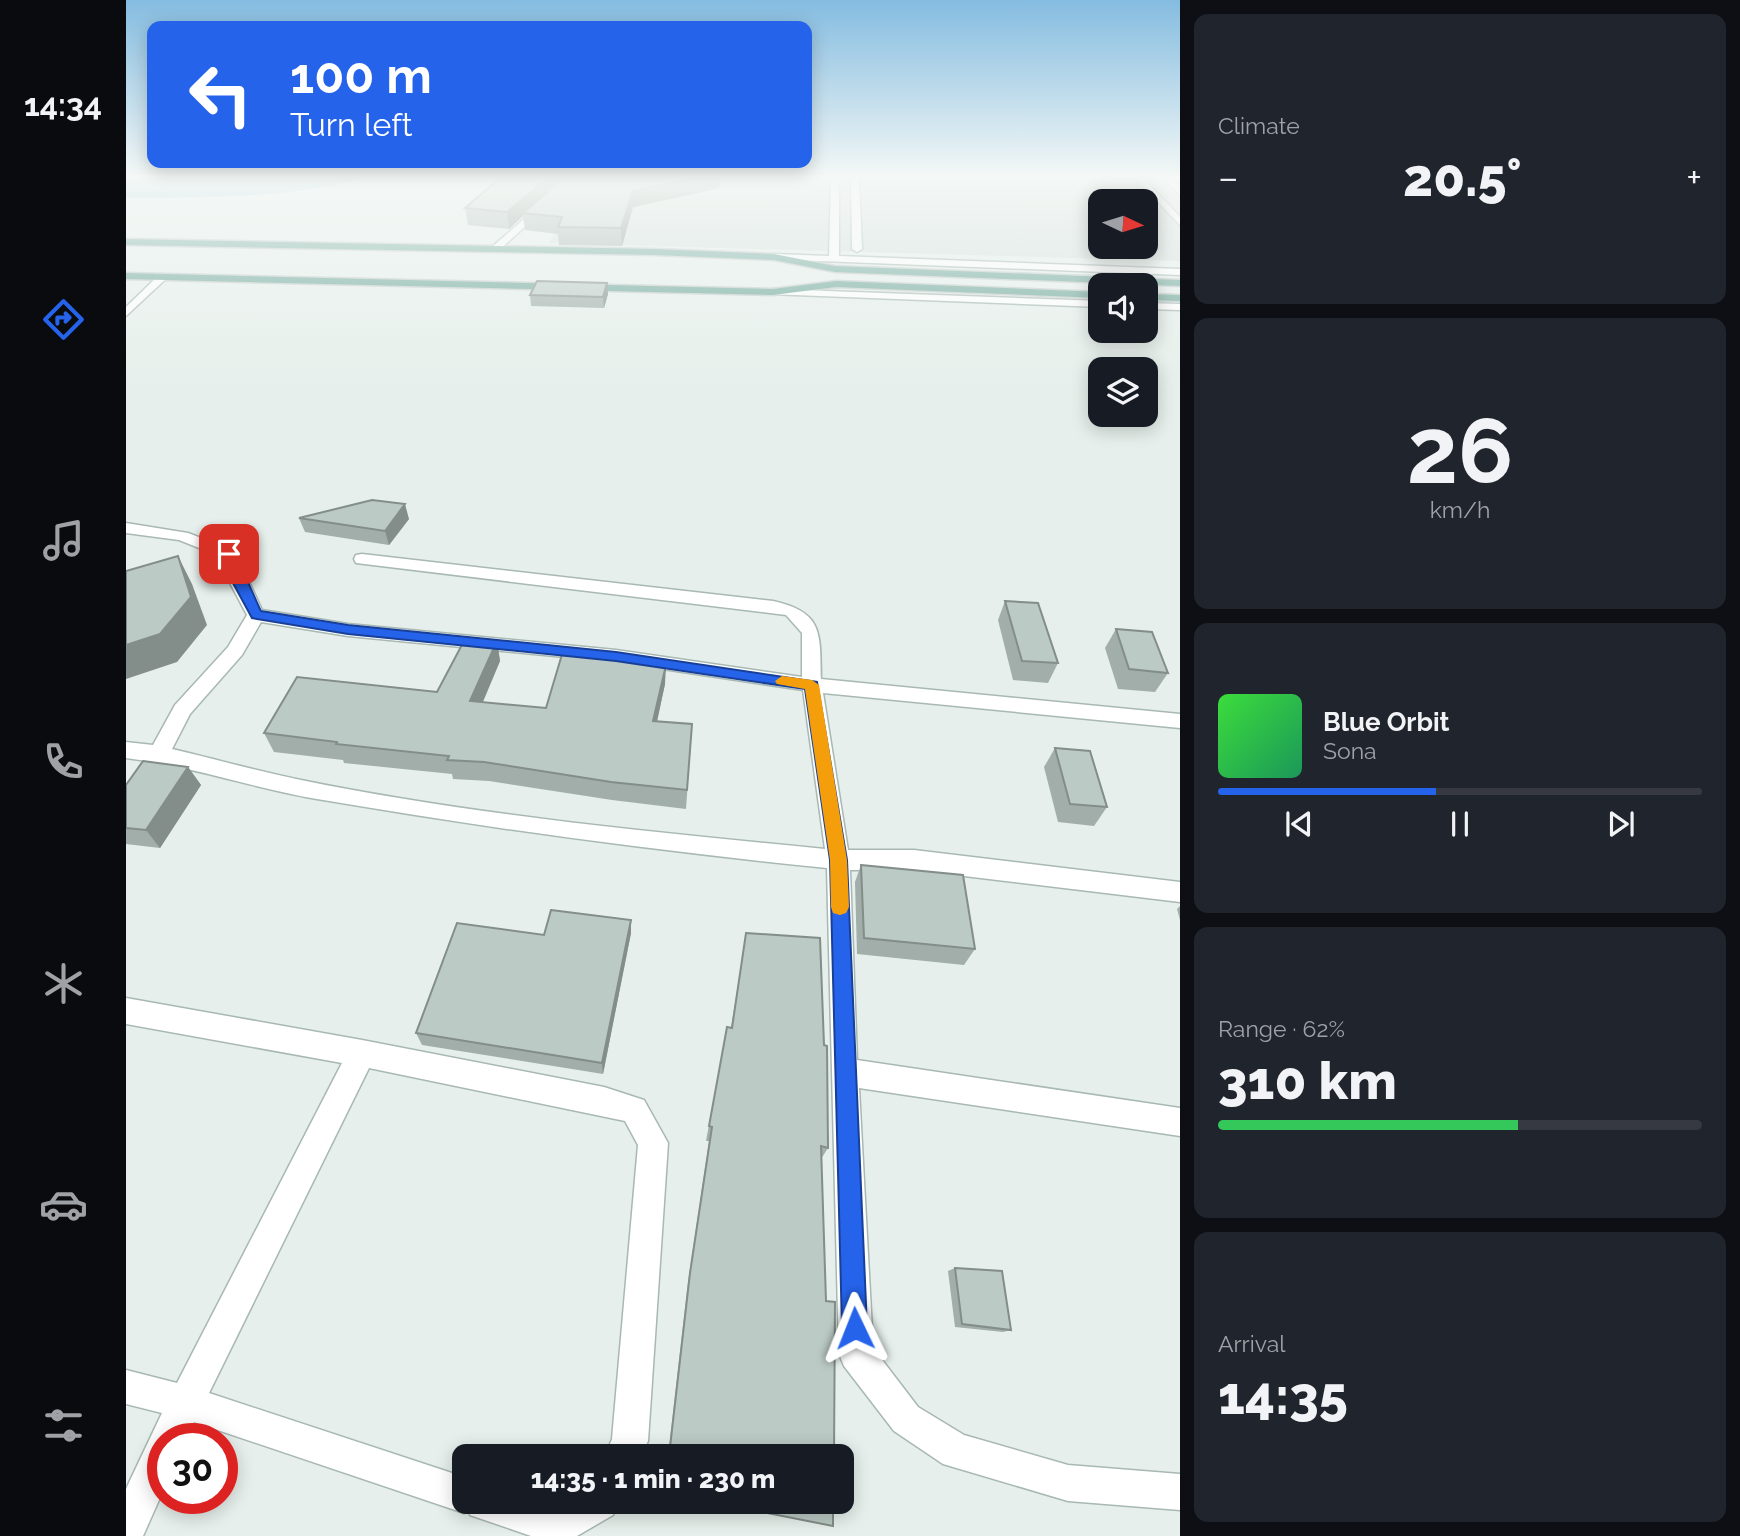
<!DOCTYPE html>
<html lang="en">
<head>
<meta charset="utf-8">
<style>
	:root { --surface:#171b24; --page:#20242c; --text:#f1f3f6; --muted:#9ea1a6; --line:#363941; --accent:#2563eb }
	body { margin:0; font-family:Raleway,sans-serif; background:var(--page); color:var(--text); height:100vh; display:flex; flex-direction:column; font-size:26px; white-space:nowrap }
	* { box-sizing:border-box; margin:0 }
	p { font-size:23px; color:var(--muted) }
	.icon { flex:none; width:38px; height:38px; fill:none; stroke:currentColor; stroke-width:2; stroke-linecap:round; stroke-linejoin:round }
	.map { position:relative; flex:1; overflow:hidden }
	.side { display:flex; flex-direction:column; gap:14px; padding:14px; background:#0d0f14; width:560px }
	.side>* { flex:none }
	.top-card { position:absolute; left:21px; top:21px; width:665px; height:147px; border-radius:14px; box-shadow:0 4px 18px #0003; background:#2563eb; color:#fff; overflow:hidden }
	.needle { width:46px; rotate:94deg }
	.tools { position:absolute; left:962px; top:189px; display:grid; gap:14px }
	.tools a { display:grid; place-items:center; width:70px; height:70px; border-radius:14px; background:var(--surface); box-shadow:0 4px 18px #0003; font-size:35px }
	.speed { position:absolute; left:21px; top:1423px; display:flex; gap:14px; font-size:35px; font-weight:700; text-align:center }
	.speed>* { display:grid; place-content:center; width:91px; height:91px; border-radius:50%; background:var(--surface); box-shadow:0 4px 18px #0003; line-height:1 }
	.speed .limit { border:10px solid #d22; background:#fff; color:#111 }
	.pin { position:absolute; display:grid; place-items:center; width:60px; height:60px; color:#fff; margin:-30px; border-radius:14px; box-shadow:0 4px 10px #0006 }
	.me { position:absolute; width:77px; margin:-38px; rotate:358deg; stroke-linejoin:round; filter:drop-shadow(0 0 5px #0008) }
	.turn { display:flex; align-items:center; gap:24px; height:147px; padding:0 28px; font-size:32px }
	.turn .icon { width:91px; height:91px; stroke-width:2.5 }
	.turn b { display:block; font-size:49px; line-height:60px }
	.big { font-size:52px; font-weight:800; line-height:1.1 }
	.side .card { flex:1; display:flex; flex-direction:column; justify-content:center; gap:10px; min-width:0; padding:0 24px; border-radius:14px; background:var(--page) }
	.side .dial { align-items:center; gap:0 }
	.dial b { font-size:91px; line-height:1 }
	.song { display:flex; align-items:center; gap:21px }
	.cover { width:84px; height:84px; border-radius:10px; background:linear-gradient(135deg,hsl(120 70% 55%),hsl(150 70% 35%)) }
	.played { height:7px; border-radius:4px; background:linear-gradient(90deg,var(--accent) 45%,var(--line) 45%) }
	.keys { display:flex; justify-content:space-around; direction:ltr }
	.heat { display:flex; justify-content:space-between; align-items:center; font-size:38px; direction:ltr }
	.charge { height:10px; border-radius:5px; background:linear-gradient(90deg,#34c759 62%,var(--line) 0) }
	.trip { position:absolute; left:326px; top:1444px; width:402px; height:70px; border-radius:14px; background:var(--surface); box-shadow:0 4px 18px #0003; font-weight:800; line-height:70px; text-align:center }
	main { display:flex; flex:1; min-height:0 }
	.dock { display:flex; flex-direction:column; width:126px; justify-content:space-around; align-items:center; background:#090b0e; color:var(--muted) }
	.dock .icon { width:49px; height:49px }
	.dock .active { color:var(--accent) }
	.dock b { font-size:32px; color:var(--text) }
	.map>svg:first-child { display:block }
	.built { fill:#d4dfda; fill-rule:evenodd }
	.water { fill:#8ec9d4 }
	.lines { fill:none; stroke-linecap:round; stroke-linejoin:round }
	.minor-casing { stroke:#a8b8b2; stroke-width:3 }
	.major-casing { stroke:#c2cac8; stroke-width:3 }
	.minor { fill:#fff; fill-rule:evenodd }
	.major { fill:#6aa596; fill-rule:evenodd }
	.wall { fill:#a1aea9 }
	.shaded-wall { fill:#838d89 }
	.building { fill:#bbcac4; stroke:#838d89; stroke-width:2 }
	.route { fill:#2563eb; stroke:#184099; stroke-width:2 }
	.slow { fill:#f59e0b }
</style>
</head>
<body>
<main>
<nav class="dock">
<b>14:34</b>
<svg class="icon active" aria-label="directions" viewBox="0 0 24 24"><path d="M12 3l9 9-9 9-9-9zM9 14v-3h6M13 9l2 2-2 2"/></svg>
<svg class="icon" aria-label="music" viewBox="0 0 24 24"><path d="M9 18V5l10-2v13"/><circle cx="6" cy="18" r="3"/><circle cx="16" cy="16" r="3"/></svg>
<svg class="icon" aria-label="phone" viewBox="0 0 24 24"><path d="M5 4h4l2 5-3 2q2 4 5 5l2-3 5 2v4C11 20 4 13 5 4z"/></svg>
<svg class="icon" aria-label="climate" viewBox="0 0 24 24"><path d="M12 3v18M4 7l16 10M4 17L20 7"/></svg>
<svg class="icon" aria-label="car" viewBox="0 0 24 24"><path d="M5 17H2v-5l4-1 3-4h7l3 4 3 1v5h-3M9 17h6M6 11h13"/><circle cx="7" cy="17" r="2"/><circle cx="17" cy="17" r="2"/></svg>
<svg class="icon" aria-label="filters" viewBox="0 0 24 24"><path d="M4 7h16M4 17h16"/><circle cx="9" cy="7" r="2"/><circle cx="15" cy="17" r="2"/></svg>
</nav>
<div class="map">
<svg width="1054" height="1536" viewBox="0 0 1054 1536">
	<rect width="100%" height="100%" fill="#e6efeb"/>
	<!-- built -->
	<path class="built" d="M480,177H1054V261L422,243ZM975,201H1020V247H975Z"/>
	<!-- water -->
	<path class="water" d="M0,177H241C165,199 83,197 5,198L0,197Z"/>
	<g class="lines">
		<defs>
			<g id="minor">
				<path d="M446,177H454L372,251H366V247Z"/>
				<path d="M705,177H713V256L1054,269V275L644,259V255L648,254L703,256Z"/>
				<path d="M725,177H733L736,249L731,252L726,249Z"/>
				<path d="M1008,177H1016L1054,217V225Z"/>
				<path d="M1036,177H1044L1054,187V195Z"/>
				<path d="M34,274L43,276L0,316V307Z"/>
				<path d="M647,289L975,301V307L643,294L642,292Z"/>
				<path d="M1020,303L1054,304V310L1020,309Z"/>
				<path d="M0,523L62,533L109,551L136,610L222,624L490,650L676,677V633L660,615L230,563L228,559L230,555L236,554L647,601C698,612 694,634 695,679L1054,714V728L697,693L722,850H788L1054,882V902L788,870H724L731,1060L1054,1108V1136L733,1088L747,1348L792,1407L838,1435L942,1465L1054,1474V1510L942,1501L817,1464L768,1431L718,1366L713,1354L701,868C530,851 361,828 191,799C127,788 65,766 0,758V742L27,745L49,705L102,647L121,615L104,583L96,557L53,540L0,533ZM135,622L222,636L490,662L677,690L699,849C524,832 347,815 175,780C131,771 89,759 46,749L64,714L116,655Z"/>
				<path d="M0,998L236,1040L478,1087L518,1100L542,1143L522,1441L515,1456H479L486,1439L512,1145L499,1121L243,1068L83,1393L338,1477V1502H414L430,1507L439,1502H492L487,1515L451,1536H405L344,1515L343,1511L338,1513L68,1422L60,1438H37V1491L17,1536H0V1489L36,1413L0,1404V1370L51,1383L216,1063L0,1024Z"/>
			</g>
			<g id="major">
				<path d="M0,239L529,249L648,254L709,266L1054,280V286L709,272L648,260L529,255L0,245Z"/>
				<path d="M0,273L647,289L710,281L975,292V298L710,287L647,295L0,279Z"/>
				<path d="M1020,294L1054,295V301L1020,300Z"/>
			</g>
		</defs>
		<!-- minor casing -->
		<use href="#minor" class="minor-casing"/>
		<!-- major casing -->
		<use href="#major" class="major-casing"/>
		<!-- minor -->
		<use href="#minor" class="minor"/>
		<!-- major -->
		<use href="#major" class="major"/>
	</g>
	<!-- wall -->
	<g class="wall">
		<path d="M594,188L507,207L496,246L433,245L432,234L399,230L397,216L383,229L342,225L339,208Z"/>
		<path d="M482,294L478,308L405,306L404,295Z"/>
		<path d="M173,518L283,519L263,545L179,532Z"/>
		<path d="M879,601L932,663L922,683L887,680L872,620Z"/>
		<path d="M990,629L1042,673L1029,692L992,689L979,648Z"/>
		<path d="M371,641L374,661L357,702L420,708L539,684L531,721L566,724L560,809L486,800L363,781L327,779L326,774L218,763L217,760L148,752L138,733L311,692Z"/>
		<path d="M929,748L981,807L968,826L932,822L918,767Z"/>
		<path d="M62,767L75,785L34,848L0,844V785Z"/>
		<path d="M735,865L849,949L838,965L731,954L729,882Z"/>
		<path d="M1054,906V920L1051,909Z"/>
		<path d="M505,933L477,1074L296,1045L290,1033L418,935Z"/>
		<path d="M620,933L702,1148L695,1159L700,1301L708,1456H542L562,1282L583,1141H580L601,1027L605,1028Z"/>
		<path d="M829,1268L885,1330L877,1332L829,1327L822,1271Z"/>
	</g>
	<!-- shaded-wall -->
	<g class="shaded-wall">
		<path d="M423,177H442L397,213V216L383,229L381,212Z"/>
		<path d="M571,177H595L594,188L507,207L496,246L495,228L507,191Z"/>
		<path d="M481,283L482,294L478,308L477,297Z"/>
		<path d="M279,504L283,519L263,545L259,531Z"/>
		<path d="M52,556L66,584L81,625L51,662L0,679V645Z"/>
		<path d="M371,641L374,661L349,720L344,701Z"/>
		<path d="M540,665L539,684L527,740V721Z"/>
		<path d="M62,767L75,785L34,848L20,830Z"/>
		<path d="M505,920V933L477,1074L476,1063Z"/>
	</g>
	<!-- building -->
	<g class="building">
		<path d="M375,177H423L381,212L339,208Z"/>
		<path d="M439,177H571L507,191L495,228L432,227L436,217L397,213Z"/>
		<path d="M411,281L481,283L477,297L404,295Z"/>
		<path d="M246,500L279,504L259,531L173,518Z"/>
		<path d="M52,556L65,597L34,634L0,645V571Z"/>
		<path d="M879,601L912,603L932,663L896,661Z"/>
		<path d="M990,629L1026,632L1042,673L1003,669Z"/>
		<path d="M339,639L371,641L344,701L420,708L437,651L540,665L527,721L566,724L561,790L485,782L358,762L321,760L323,756L210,744L211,742L138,733L171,677L311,692Z"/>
		<path d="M929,748L964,751L981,807L944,804Z"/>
		<path d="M17,761L62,767L20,830L0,828V785Z"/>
		<path d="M735,865L837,875L849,949L738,938Z"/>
		<path d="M425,910L505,920L476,1063L290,1033L331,923L418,935Z"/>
		<path d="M620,933L694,938L698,1045L701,1046L702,1148L695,1146L700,1301L709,1302L708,1456H543L564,1273L586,1127L583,1126L601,1027L606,1028Z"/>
		<path d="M829,1268L876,1271L885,1330L836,1324Z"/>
		<path d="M585,1502H707V1526Z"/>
	</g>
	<!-- sky -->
	<linearGradient id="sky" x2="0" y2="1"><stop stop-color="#84bce0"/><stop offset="0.45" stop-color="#f4f8f6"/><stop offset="1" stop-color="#f4f8f6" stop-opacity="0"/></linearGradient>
	<rect width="1054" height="392" fill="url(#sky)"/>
	<!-- route -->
	<path class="route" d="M103,550C112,554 129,600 135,611L222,625L490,652L691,682L721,860L741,1328L738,1337L729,1341L720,1337L716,1328L704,860L679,689L490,661L222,634L131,619L126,618L107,583L97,554Z"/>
	<!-- slow -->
	<path class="slow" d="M656,676L686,680L693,685L721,860L723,907L720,913L714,915L707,913L705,907L704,860L679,689L651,684L649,681Z"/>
</svg>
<div class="tools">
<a><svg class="needle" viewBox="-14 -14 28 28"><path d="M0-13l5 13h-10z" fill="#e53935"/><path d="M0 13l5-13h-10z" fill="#9ea1a6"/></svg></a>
<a><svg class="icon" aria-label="sound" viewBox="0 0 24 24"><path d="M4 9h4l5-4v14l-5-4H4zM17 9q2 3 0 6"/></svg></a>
<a><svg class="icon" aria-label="layers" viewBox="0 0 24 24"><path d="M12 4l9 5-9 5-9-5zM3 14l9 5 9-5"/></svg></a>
</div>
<div class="speed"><div class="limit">30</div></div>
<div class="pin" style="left:103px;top:554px;background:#d93025"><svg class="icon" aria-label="arrive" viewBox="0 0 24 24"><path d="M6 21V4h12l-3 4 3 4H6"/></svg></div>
<svg class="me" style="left:729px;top:1328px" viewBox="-20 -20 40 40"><path d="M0-17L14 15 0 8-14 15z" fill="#2563eb" stroke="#fff" stroke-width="4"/></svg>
<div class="trip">14:35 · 1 min · 230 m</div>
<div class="top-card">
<div class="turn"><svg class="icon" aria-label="left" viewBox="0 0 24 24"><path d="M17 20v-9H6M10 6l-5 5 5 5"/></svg><div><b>100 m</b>Turn left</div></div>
</div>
</div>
<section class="side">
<div class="card"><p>Climate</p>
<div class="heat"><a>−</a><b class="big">20.5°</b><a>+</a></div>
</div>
<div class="card dial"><b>26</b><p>km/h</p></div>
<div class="card">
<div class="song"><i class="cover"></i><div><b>Blue Orbit</b><p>Sona</p></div></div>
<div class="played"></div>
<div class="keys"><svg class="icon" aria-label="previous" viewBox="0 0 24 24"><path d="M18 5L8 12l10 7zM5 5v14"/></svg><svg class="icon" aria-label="pause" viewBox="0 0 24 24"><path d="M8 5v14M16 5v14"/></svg><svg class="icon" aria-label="next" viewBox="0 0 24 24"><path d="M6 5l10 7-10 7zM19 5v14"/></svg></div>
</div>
<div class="card"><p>Range · 62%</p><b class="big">310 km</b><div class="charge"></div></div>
<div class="card"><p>Arrival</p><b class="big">14:35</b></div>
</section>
</main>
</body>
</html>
